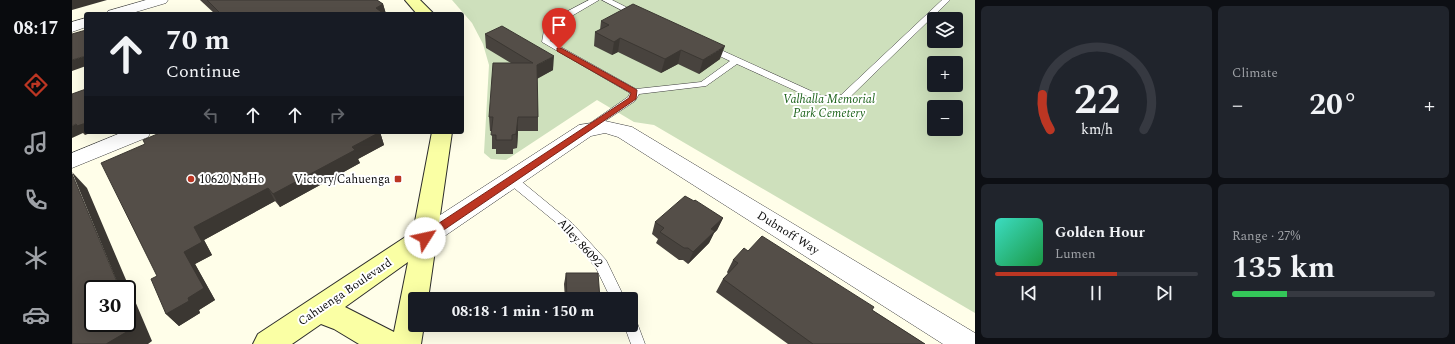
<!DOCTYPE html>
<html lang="en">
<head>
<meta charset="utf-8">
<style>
	:root { --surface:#171b24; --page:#20242c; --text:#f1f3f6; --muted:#9ea1a6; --line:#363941; --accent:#bc3623 }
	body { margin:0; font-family:Spectral,serif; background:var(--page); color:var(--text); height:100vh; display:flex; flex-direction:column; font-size:15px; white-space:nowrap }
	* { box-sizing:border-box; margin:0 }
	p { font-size:13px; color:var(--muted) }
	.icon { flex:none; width:22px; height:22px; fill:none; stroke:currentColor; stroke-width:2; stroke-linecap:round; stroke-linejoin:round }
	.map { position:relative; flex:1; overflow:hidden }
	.side { display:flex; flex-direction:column; gap:6px; padding:6px; background:#0d0f14; width:480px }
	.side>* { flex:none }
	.top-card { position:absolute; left:12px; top:12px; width:380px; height:122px; border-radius:4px; box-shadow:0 4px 16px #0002; background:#171b24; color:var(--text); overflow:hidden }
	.tools { position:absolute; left:855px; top:12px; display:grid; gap:8px }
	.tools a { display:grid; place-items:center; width:36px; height:36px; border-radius:4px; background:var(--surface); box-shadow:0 4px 16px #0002; font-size:20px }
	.speed { position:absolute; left:12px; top:280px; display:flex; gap:8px; font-size:20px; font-weight:700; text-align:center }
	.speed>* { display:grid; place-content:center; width:52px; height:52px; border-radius:50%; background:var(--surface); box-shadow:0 4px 16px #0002; line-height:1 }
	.speed .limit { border:2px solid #111; border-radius:6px; background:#fff; color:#111 }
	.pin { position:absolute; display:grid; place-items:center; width:34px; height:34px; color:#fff; margin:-41px -17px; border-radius:50% 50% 50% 0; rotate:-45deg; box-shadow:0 0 4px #0007 }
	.pin .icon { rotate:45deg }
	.me { position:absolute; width:44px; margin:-22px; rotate:55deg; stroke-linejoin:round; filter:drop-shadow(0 0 3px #0008) }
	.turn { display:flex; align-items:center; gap:14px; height:84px; padding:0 16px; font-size:18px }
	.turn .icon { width:52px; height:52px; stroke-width:2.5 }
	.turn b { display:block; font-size:28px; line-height:34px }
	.lanes { display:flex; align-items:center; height:38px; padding:0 16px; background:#0003; justify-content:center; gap:20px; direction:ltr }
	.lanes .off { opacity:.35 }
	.big { font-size:30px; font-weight:700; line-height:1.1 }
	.side .tile { flex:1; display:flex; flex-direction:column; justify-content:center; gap:6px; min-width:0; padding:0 14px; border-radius:6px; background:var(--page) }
	.side .dial { align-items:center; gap:0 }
	.dial svg { height:104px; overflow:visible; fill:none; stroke:var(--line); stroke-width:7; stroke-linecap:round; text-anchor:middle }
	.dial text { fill:var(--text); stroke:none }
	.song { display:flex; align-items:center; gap:12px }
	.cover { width:48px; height:48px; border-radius:6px; background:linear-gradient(135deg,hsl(170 70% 55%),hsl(140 70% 35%)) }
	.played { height:4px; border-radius:2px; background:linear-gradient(90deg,var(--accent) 60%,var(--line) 60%) }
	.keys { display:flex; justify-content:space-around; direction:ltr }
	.heat { display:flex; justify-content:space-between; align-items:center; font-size:22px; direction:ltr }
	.charge { height:6px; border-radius:3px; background:linear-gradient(90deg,#34c759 27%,var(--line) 0) }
	.side .tiles { flex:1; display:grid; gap:6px; grid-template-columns:repeat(2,1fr) }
	.trip { position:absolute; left:336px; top:292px; width:230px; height:40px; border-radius:4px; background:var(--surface); box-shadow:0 4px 16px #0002; font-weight:700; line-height:40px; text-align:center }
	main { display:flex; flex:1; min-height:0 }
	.tabs { display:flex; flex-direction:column; width:72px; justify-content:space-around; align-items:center; background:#090b0e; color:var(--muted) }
	.tabs .icon { width:28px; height:28px }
	.tabs .on { color:var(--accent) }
	.tabs b { font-size:18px; color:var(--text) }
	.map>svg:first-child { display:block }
	.cemetery { fill:#cee0bc; fill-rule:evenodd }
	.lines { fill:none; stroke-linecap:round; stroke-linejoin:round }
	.service-casing { stroke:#3e3e3e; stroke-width:1 }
	.minor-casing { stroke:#3e3e3e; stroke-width:1 }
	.secondary-casing { stroke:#2d2d2d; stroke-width:2 }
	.service { fill:#fff; fill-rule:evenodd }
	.minor { fill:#fff; fill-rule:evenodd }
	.secondary { fill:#faffa4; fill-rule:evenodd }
	.wall { fill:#48433e }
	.shaded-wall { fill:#3b3732 }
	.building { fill:#544e48; stroke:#3b3732 }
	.route { fill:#bc3623; stroke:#7a2317 }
	.poi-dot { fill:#bc3623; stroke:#fff; stroke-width:1.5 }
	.labels { text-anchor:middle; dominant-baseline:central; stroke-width:4; stroke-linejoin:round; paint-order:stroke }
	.park-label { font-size:12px; font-style:italic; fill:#1e631c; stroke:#fff }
	.poi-label { font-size:12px; fill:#0b0b0b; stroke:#fff; text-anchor:start }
	.street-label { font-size:12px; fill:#0b0b0b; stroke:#fff }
</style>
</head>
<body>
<main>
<nav class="tabs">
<b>08:17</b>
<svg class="icon on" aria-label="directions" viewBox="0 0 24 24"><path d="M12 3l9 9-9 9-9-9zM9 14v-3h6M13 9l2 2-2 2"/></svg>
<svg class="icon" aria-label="music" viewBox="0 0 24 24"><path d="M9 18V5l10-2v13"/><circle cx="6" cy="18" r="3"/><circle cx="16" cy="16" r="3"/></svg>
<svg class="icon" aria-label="phone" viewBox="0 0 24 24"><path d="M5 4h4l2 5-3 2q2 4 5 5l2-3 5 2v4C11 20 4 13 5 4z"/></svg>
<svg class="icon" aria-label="climate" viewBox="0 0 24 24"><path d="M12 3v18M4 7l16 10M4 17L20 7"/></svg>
<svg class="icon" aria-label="car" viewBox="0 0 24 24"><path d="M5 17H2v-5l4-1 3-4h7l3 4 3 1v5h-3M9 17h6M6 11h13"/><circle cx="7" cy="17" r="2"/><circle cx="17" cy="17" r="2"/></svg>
</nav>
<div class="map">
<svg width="903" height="344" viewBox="0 0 903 344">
	<rect width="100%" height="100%" fill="#fffee9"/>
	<!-- cemetery -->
	<path class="cemetery" d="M380,0H903V313L582,125L562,122L525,100L434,160L419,159L412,153L417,65L411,44L400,23ZM862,19H884V41H862ZM862,63H884V85H862ZM862,107H884V129H862Z"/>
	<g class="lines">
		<defs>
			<g id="service">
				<path d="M517,0H527L498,17L479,33L478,41L564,89L629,82L658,61L635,50V46L638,45L750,96L769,95L870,0H878L775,100L746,101L665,64L634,86L567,94L563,101L515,133L510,130L511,128L556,97L558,93L470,42L472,30L492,13Z"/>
				<path d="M530,0H540L570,15L563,17Z"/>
				<path d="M440,176L444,177L500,223L534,260L553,299H539L524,268L492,229L436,183L434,180Z"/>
				<path d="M559,318L564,320L573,344H559L552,325H559Z"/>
			</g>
			<g id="minor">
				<path d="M74,0H96L94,3L57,14H34L36,11Z"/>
				<path d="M14,18V27L0,32V22Z"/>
				<path d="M533,121L560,127L903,333V344H871L546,137L533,133L519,136L361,244L353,247L345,244L341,237L345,230L507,125Z"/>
				<path d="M51,132H79L76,137L0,168V153Z"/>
			</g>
			<g id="secondary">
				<path d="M333,0H348L362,14H345Z"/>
				<path d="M360,132H380L356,299H343V325H352L349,344H287L262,329L249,324L220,344H181L186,334L341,232ZM336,262L322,332L273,307Z"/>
			</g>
		</defs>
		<!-- service casing -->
		<use href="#service" class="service-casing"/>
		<!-- minor casing -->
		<use href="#minor" class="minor-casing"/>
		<!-- secondary casing -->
		<use href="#secondary" class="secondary-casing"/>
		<!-- service -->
		<use href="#service" class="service"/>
		<!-- minor -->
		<use href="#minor" class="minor"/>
		<!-- secondary -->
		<use href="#secondary" class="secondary"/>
	</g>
	<!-- wall -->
	<g class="wall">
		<path d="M128,0H305L311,4L314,14H143Z"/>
		<path d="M529,21L648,59L627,74L606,64L589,73L546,52L540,55L522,46L523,32L528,30Z"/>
		<path d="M413,34L481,70L465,79L466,117V131H446L445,148L441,149V154H424V149H420V131H418L417,117L439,63L414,48Z"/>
		<path d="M308,132L312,145L286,159L288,163L208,207L203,201L132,240L140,255L123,264L143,300L127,310L128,313L107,326L94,314L85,276L73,144Z"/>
		<path d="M622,201L651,218L645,230L642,233L637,243L616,264L611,260H607L584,243L586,239L580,234L583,222Z"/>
		<path d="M676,251L800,310L853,344H716L644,292L651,279L656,274L655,272L661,260Z"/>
		<path d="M494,273L528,299H493L492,284Z"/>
	</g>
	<!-- shaded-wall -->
	<g class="shaded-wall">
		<path d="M0,0H35L0,10Z"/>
		<path d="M311,4L314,14H305L304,8Z"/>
		<path d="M548,38L546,52L540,55L542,42Z"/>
		<path d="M653,46L648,59L627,74L631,60Z"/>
		<path d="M609,50L606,64L589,73L593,59Z"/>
		<path d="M14,56V66L0,71V60Z"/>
		<path d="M482,56L481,70L464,79L465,65Z"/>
		<path d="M446,117V131L445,148L444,134Z"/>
		<path d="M14,123V132H21L13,135L11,133L0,138V126L4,124Z"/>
		<path d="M308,132L312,145L286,159L288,163L208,207L201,194L280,147Z"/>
		<path d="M0,172L15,188L80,341L76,344H34L55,307V289H48Z"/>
		<path d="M196,188L203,201L132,240L140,255L123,264L143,300L127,310L128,313L107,326L94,314L116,298L112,252L122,227Z"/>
		<path d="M651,218L645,230L642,233L637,243L616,264L621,252L639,229Z"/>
	</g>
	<!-- building -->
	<g class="building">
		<path d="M135,0H305L311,4L304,8L312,14H149Z"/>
		<path d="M561,4L653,46L631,60L609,50L593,59L548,38L542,42L523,32L537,25L529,21Z"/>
		<path d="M430,26L482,56L465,65L466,117H446L444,134L440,135V140H424V135H419L421,117H417L421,63H461L413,34Z"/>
		<path d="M14,30V56L0,60V34Z"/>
		<path d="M14,89V123L5,126L4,124L0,126V94Z"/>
		<path d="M90,132H308L280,147L283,150L201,194L196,188L122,227L130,242L112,252L132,288L116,298L117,301L94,314L79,279L85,276L29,163L73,144L71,140Z"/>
		<path d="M0,174L48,289H21V323H55V307L63,327L34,344H0Z"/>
		<path d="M613,196L622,201L623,200L651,218L639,229L643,231L621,252L616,248H612L588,232L592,228L583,222Z"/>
		<path d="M690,236L802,307L800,310L853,344H741L651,279L666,263L661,260L672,248L676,251Z"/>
		<path d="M494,273H526L528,299H495Z"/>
	</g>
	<!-- route -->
	<path class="route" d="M485,48H489L565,90L564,99L357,240H349L348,238L349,235L557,98L559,93L485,51Z"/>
	<!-- markers -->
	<g class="poi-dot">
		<circle cx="119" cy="179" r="4"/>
		<rect x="322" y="175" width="8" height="8" rx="2"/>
	</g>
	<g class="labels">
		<!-- park labels -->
		<g class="park-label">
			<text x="757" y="99">Valhalla Memorial<tspan x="757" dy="14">Park Cemetery</tspan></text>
		</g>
		<!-- poi labels -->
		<g class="poi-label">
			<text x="127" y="179">10620 NoHo</text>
			<text x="318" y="179" text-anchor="end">Victory/Cahuenga</text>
		</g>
		<!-- street labels -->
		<g class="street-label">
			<text transform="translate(716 233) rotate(32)">Dubnoff Way</text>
			<text transform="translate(508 243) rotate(48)">Alley 86092</text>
			<text transform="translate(273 292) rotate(-34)">Cahuenga Boulevard</text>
		</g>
	</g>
</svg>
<div class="tools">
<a><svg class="icon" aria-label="layers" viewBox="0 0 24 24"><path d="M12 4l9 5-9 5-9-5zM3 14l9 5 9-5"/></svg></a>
<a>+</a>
<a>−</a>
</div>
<div class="speed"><div class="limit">30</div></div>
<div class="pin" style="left:487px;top:49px;background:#d93025"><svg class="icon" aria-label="arrive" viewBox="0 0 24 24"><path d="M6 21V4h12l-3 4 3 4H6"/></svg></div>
<svg class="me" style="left:353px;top:238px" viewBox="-20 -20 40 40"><circle r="19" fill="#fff"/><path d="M0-13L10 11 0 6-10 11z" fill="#bc3623"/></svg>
<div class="trip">08:18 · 1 min · 150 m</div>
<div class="top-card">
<div class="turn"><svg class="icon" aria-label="ahead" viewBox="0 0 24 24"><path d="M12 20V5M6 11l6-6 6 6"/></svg><div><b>70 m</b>Continue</div></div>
<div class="lanes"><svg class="icon off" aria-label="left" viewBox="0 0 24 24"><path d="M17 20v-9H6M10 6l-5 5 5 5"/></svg><svg class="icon" aria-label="ahead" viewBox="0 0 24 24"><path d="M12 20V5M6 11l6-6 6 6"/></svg><svg class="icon" aria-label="ahead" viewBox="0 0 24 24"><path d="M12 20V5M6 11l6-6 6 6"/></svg><svg class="icon off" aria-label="right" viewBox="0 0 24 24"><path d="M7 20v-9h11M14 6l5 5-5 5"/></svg></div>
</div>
</div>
<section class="side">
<div class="tiles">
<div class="tile dial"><svg viewBox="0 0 100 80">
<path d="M14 69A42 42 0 1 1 86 69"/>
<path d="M14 69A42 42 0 0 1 8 42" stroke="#bc3623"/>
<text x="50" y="56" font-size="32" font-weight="700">22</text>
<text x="50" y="72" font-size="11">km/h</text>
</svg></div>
<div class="tile"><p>Climate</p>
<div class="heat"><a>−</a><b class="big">20°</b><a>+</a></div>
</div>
<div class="tile">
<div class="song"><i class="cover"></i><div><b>Golden Hour</b><p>Lumen</p></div></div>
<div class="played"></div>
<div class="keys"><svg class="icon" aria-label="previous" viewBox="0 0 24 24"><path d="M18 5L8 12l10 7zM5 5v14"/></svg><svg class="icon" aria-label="pause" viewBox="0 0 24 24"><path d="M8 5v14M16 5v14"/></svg><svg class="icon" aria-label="next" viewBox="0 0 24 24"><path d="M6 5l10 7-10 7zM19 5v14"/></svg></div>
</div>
<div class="tile"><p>Range · 27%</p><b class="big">135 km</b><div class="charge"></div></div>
</div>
</section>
</main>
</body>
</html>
